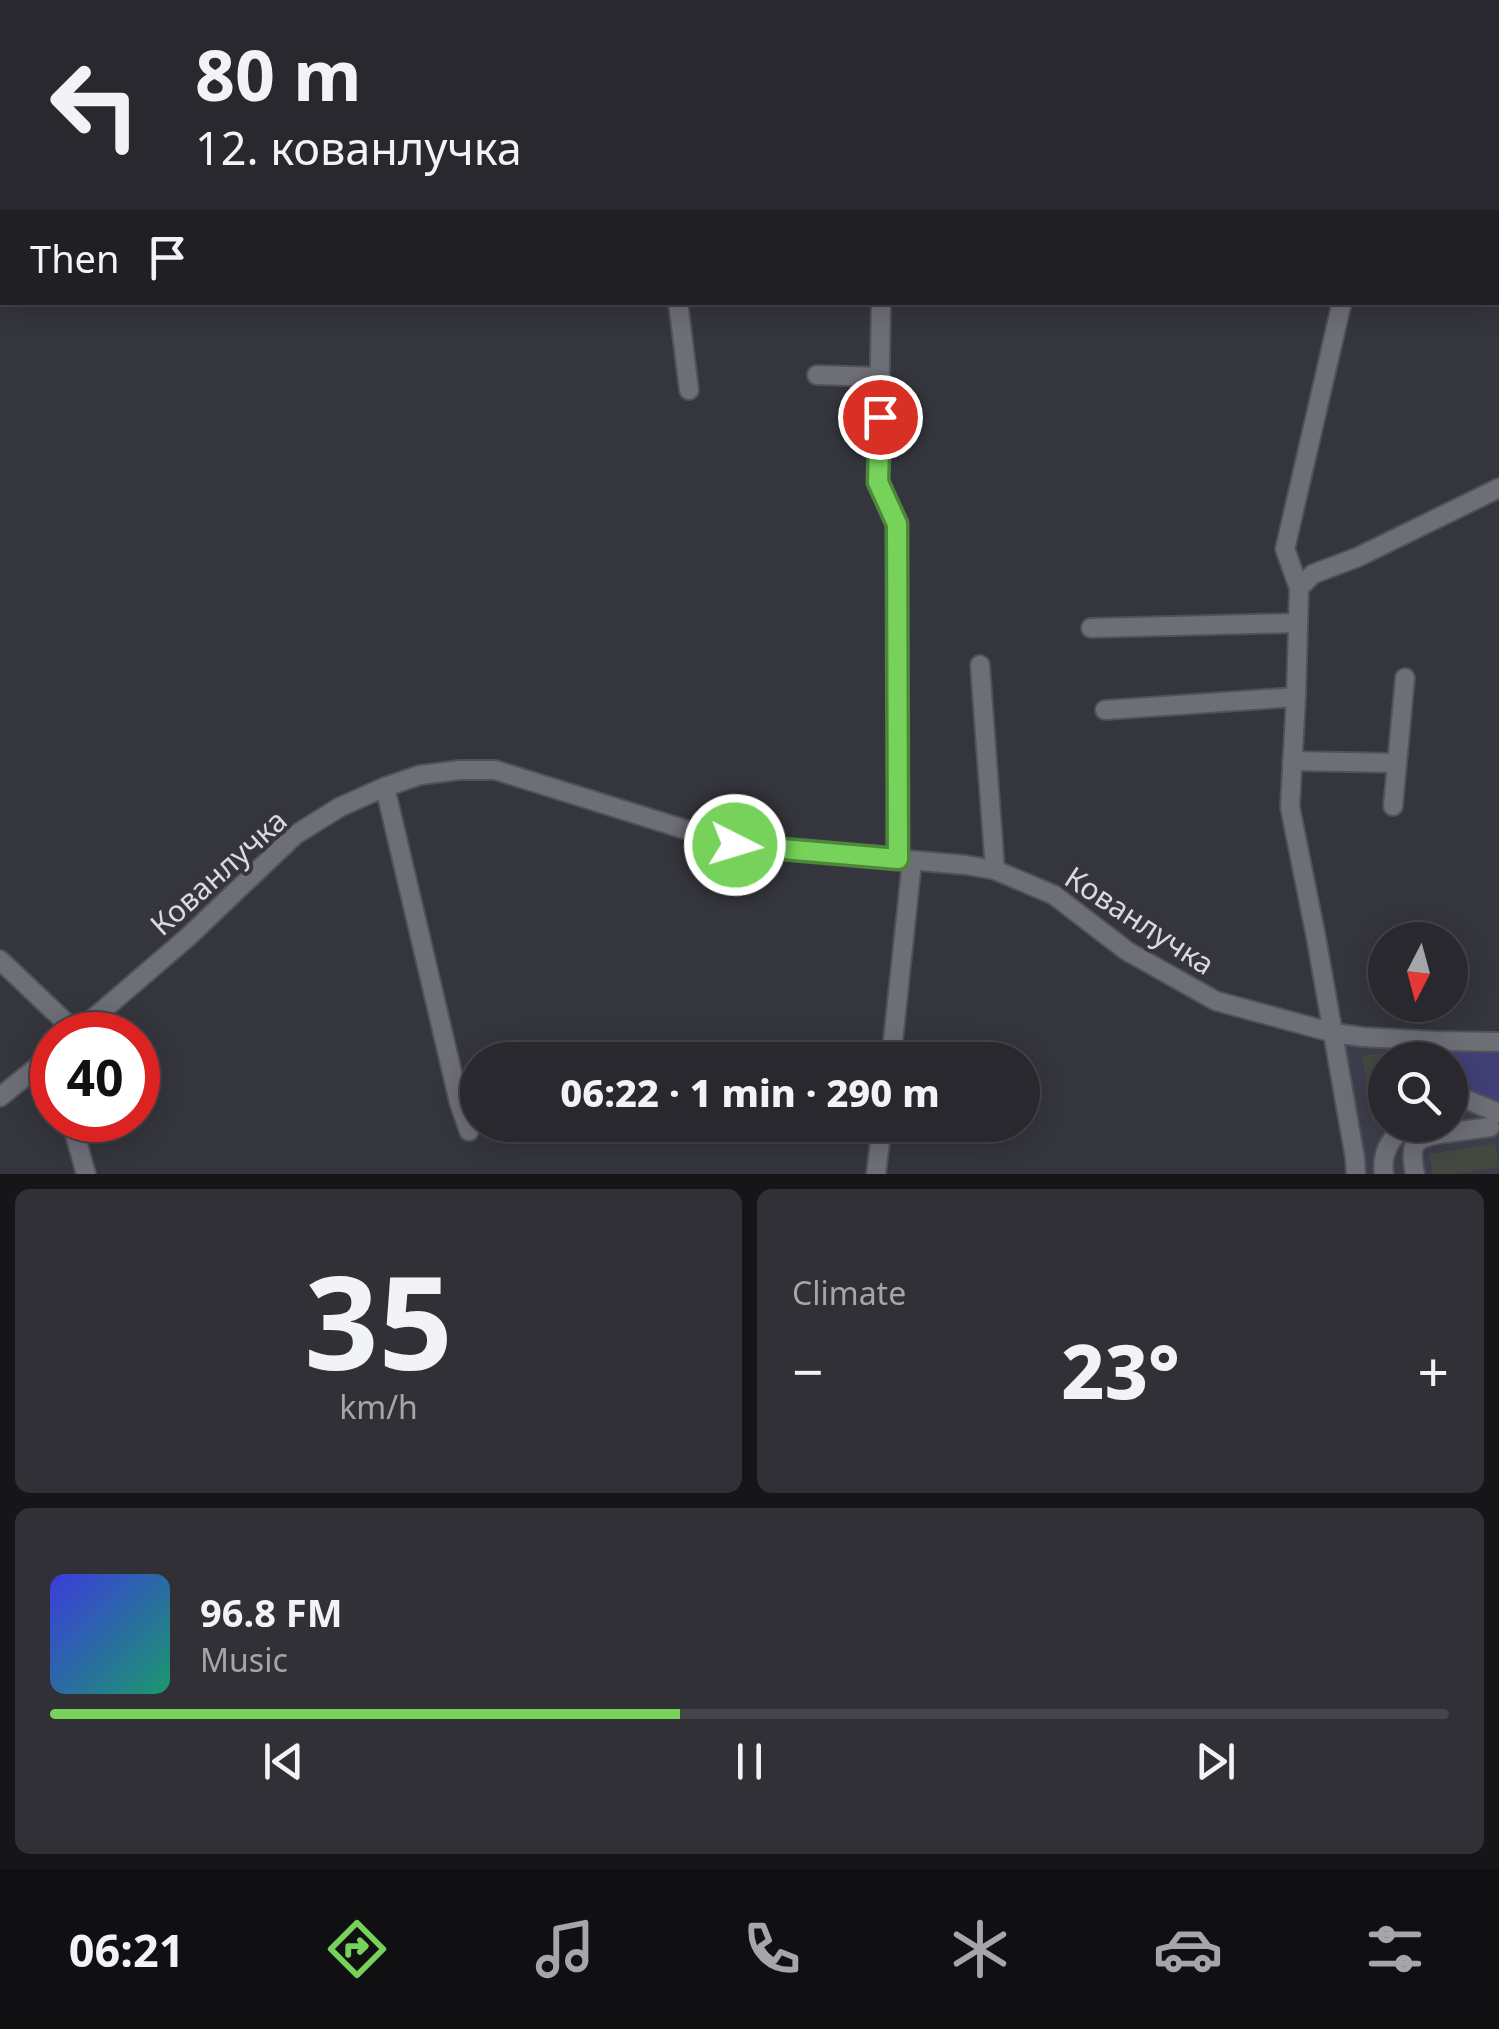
<!DOCTYPE html>
<html lang="en">
<head>
<meta charset="utf-8">
<style>
	:root { --surface:#28282e; --page:#303036; --text:#f1f3f6; --muted:#a5a6aa; --line:#44444a; --accent:#76d25a }
	body { margin:0; font-family:"Noto Sans",sans-serif; background:var(--page); color:var(--text); height:100vh; display:flex; flex-direction:column; font-size:38px; white-space:nowrap }
	* { box-sizing:border-box; margin:0 }
	p { font-size:32px; color:var(--muted) }
	.icon { flex:none; width:55px; height:55px; fill:none; stroke:currentColor; stroke-width:2; stroke-linecap:round; stroke-linejoin:round }
	.map { position:relative; height:1174px; overflow:hidden }
	.details { display:flex; flex-direction:column; gap:15px; padding:15px; background:#161619; flex:1 }
	.details>* { flex:none }
	.top-card { position:absolute; left:0px; top:0px; width:1500px; height:305px; box-shadow:0 5px 25px #0003,0 0 0 2px var(--line); background:#28282e; color:var(--text); overflow:hidden }
	.needle { width:65px; rotate:186deg }
	.fabs { position:absolute; left:1368px; top:922px; display:grid; gap:20px }
	.fabs a { display:grid; place-items:center; width:100px; height:100px; border-radius:50%; background:var(--surface); box-shadow:0 5px 25px #0003,0 0 0 2px var(--line); font-size:50px }
	.speed { position:absolute; left:30px; top:1012px; display:flex; gap:20px; font-size:50px; font-weight:700; text-align:center }
	.speed>* { display:grid; place-content:center; width:130px; height:130px; border-radius:50%; background:var(--surface); box-shadow:0 5px 25px #0003,0 0 0 2px var(--line); line-height:1 }
	.speed .limit { border:15px solid #d22; background:#fff; color:#111 }
	.pin { position:absolute; display:grid; place-items:center; width:85px; height:85px; color:#fff; margin:-42px; border:5px solid #fff; border-radius:50%; box-shadow:0 2px 10px #0007 }
	.me { position:absolute; width:110px; margin:-55px; rotate:95deg; stroke-linejoin:round; filter:drop-shadow(0 0 8px #0008) }
	.turn { display:flex; align-items:center; gap:35px; height:210px; padding:0 30px; font-size:45px }
	.turn .icon { width:130px; height:130px; stroke-width:2.5 }
	.turn b { display:block; font-size:70px; line-height:85px }
	.then { display:flex; align-items:center; height:95px; padding:0 30px; background:#0003; gap:20px; font-size:38px }
	.big { font-size:75px; font-weight:800; line-height:1.1 }
	.details .widget { flex:1; display:flex; flex-direction:column; justify-content:center; gap:15px; min-width:0; padding:0 35px; border-radius:15px; background:var(--page) }
	.details .dial { align-items:center; gap:0 }
	.dial b { font-size:130px; line-height:1 }
	.song { display:flex; align-items:center; gap:30px }
	.cover { width:120px; height:120px; border-radius:15px; background:linear-gradient(135deg,hsl(240 70% 55%),hsl(160 70% 35%)) }
	.played { height:10px; border-radius:5px; background:linear-gradient(90deg,var(--accent) 45%,var(--line) 45%) }
	.keys { display:flex; justify-content:space-around; direction:ltr }
	.heat { display:flex; justify-content:space-between; align-items:center; font-size:55px; direction:ltr }
	.details .tiles { flex:1; display:grid; gap:15px; grid-template-columns:1fr 1fr }
	.widget:last-child { grid-column:span 2 }
	.trip { position:absolute; left:460px; top:1042px; width:580px; height:100px; border-radius:50px; background:var(--surface); box-shadow:0 5px 25px #0003,0 0 0 2px var(--line); font-weight:800; line-height:100px; text-align:center }
	.dock { display:flex; height:160px; justify-content:space-around; align-items:center; background:#101012; color:var(--muted) }
	.dock .icon { width:70px; height:70px }
	.dock .active { color:var(--accent) }
	.dock b { font-size:45px; color:var(--text) }
	.map>svg:first-child { display:block }
	.built { fill:#3d3e4b; fill-rule:evenodd }
	.green { fill:#414076 }
	.building { fill:#434841 }
	.lines { fill:none; stroke-linecap:round; stroke-linejoin:round }
	.minor-casing { stroke:#515258; stroke-width:22 }
	.minor { stroke:#6e6e77; stroke-width:18 }
	.route-casing { stroke:#4d883a; stroke-width:25 }
	.route { stroke:#76d25a; stroke-width:18 }
	.labels { text-anchor:middle; dominant-baseline:central; stroke-width:8; stroke-linejoin:round; paint-order:stroke }
	.street-label { font-size:30px; fill:#d9d9de; stroke:#35353d }
</style>
</head>
<body>
<div class="map">
<svg width="1499" height="1174" viewBox="0 0 1499 1174">
	<rect width="100%" height="100%" fill="#35353d"/>
	<!-- built -->
	<path class="built" d="M1334,1033L1499,1042V1174H1356ZM1385,1060H1450V1125H1385Z"/>
	<!-- green -->
	<path class="green" d="M1441,1041L1499,1042V1113L1450,1087V1060H1441Z"/>
	<!-- building -->
	<g class="building">
		<path d="M1385,1053V1122L1373,1124L1362,1056Z"/>
		<path d="M1495,1144L1499,1167L1453,1174H1433L1429,1154Z"/>
	</g>
	<g class="lines">
		<defs>
			<g id="minor">
				<path d="M130,0H134"/>
				<path d="M225,0V2"/>
				<path d="M408,0L410,2"/>
				<path d="M562,0L563,2"/>
				<path d="M884,2V0"/>
				<path d="M1256,2V0"/>
				<path d="M1489,2L1490,0"/>
				<path d="M1498,112L1499,113"/>
				<path d="M1498,244H1499"/>
				<path d="M678,302L689,390"/>
				<path d="M881,302L878,482L897,524L898,859"/>
				<path d="M817,375L880,377"/>
				<path d="M1299,588L1285,549L1341,306"/>
				<path d="M1091,628L1297,623"/>
				<path d="M980,665L995,870"/>
				<path d="M1105,710L1296,697"/>
				<path d="M1292,761L1397,763"/>
				<path d="M385,787L459,1102L469,1131"/>
				<path d="M1393,806L1405,678"/>
				<path d="M0,960L77,1033"/>
				<path d="M74,1035L188,937L295,835L340,807L385,787L420,775L460,770H495L735,845L966,865L995,870L1054,895L1127,951L1216,1001L1334,1033L1363,1037L1436,1041L1499,1042"/>
				<path d="M891,1060L912,861"/>
				<path d="M1450,1087L1465,1099L1499,1113"/>
				<path d="M0,1097L52,1055"/>
				<path d="M71,1120L86,1174"/>
				<path d="M1445,1125L1446,1133L1490,1127"/>
				<path d="M876,1174L882,1125"/>
				<path d="M1356,1174L1355,1158L1316,937L1290,807L1296,697L1299,588L1313,574L1358,557L1499,488"/>
				<path d="M1384,1174C1381,1153 1390,1140 1405,1125"/>
				<path d="M1415,1174C1409,1141 1414,1138 1446,1133"/>
			</g>
		</defs>
		<!-- minor casing -->
		<use href="#minor" class="minor-casing"/>
		<!-- minor -->
		<use href="#minor" class="minor"/>
	</g>
	<g class="lines">
		<defs>
			<path id="route" d="M735,845L898,859L897,524L878,482L880,417"/>
		</defs>
		<!-- route casing -->
		<use href="#route" class="route-casing"/>
		<!-- route -->
		<use href="#route" class="route"/>
	</g>
	<g class="labels">
		<!-- street labels -->
		<g class="street-label">
			<text transform="translate(218 872) rotate(-42)">Кованлучка</text>
			<text transform="translate(1140 920) rotate(33)">Кованлучка</text>
		</g>
	</g>
</svg>
<div class="fabs">
<a><svg class="needle" viewBox="-14 -14 28 28"><path d="M0-13l5 13h-10z" fill="#e53935"/><path d="M0 13l5-13h-10z" fill="#a5a6aa"/></svg></a>
<a><svg class="icon" aria-label="search" viewBox="0 0 24 24"><circle cx="10" cy="10" r="6"/><path d="M15 15l6 6"/></svg></a>
</div>
<div class="speed"><div class="limit">40</div></div>
<div class="pin" style="left:880px;top:417px;background:#d93025"><svg class="icon" aria-label="arrive" viewBox="0 0 24 24"><path d="M6 21V4h12l-3 4 3 4H6"/></svg></div>
<svg class="me" style="left:735px;top:845px" viewBox="-20 -20 40 40"><circle r="17" fill="#76d25a" stroke="#fff" stroke-width="3"/><path d="M0-11L8 9 0 5-8 9z" fill="#fff"/></svg>
<div class="trip">06:22 · 1 min · 290 m</div>
<div class="top-card">
<div class="turn"><svg class="icon" aria-label="left" viewBox="0 0 24 24"><path d="M17 20v-9H6M10 6l-5 5 5 5"/></svg><div><b>80 m</b>12. кованлучка</div></div>
<div class="then">Then<svg class="icon" aria-label="arrive" viewBox="0 0 24 24"><path d="M6 21V4h12l-3 4 3 4H6"/></svg></div>
</div>
</div>
<section class="details">
<div class="tiles">
<div class="widget dial"><b>35</b><p>km/h</p></div>
<div class="widget"><p>Climate</p>
<div class="heat"><a>−</a><b class="big">23°</b><a>+</a></div>
</div>
<div class="widget">
<div class="song"><i class="cover"></i><div><b>96.8 FM</b><p>Music</p></div></div>
<div class="played"></div>
<div class="keys"><svg class="icon" aria-label="previous" viewBox="0 0 24 24"><path d="M18 5L8 12l10 7zM5 5v14"/></svg><svg class="icon" aria-label="pause" viewBox="0 0 24 24"><path d="M8 5v14M16 5v14"/></svg><svg class="icon" aria-label="next" viewBox="0 0 24 24"><path d="M6 5l10 7-10 7zM19 5v14"/></svg></div>
</div>
</div>
</section>
<nav class="dock">
<b>06:21</b>
<svg class="icon active" aria-label="directions" viewBox="0 0 24 24"><path d="M12 3l9 9-9 9-9-9zM9 14v-3h6M13 9l2 2-2 2"/></svg>
<svg class="icon" aria-label="music" viewBox="0 0 24 24"><path d="M9 18V5l10-2v13"/><circle cx="6" cy="18" r="3"/><circle cx="16" cy="16" r="3"/></svg>
<svg class="icon" aria-label="phone" viewBox="0 0 24 24"><path d="M5 4h4l2 5-3 2q2 4 5 5l2-3 5 2v4C11 20 4 13 5 4z"/></svg>
<svg class="icon" aria-label="climate" viewBox="0 0 24 24"><path d="M12 3v18M4 7l16 10M4 17L20 7"/></svg>
<svg class="icon" aria-label="car" viewBox="0 0 24 24"><path d="M5 17H2v-5l4-1 3-4h7l3 4 3 1v5h-3M9 17h6M6 11h13"/><circle cx="7" cy="17" r="2"/><circle cx="17" cy="17" r="2"/></svg>
<svg class="icon" aria-label="filters" viewBox="0 0 24 24"><path d="M4 7h16M4 17h16"/><circle cx="9" cy="7" r="2"/><circle cx="15" cy="17" r="2"/></svg>
</nav>
</body>
</html>
